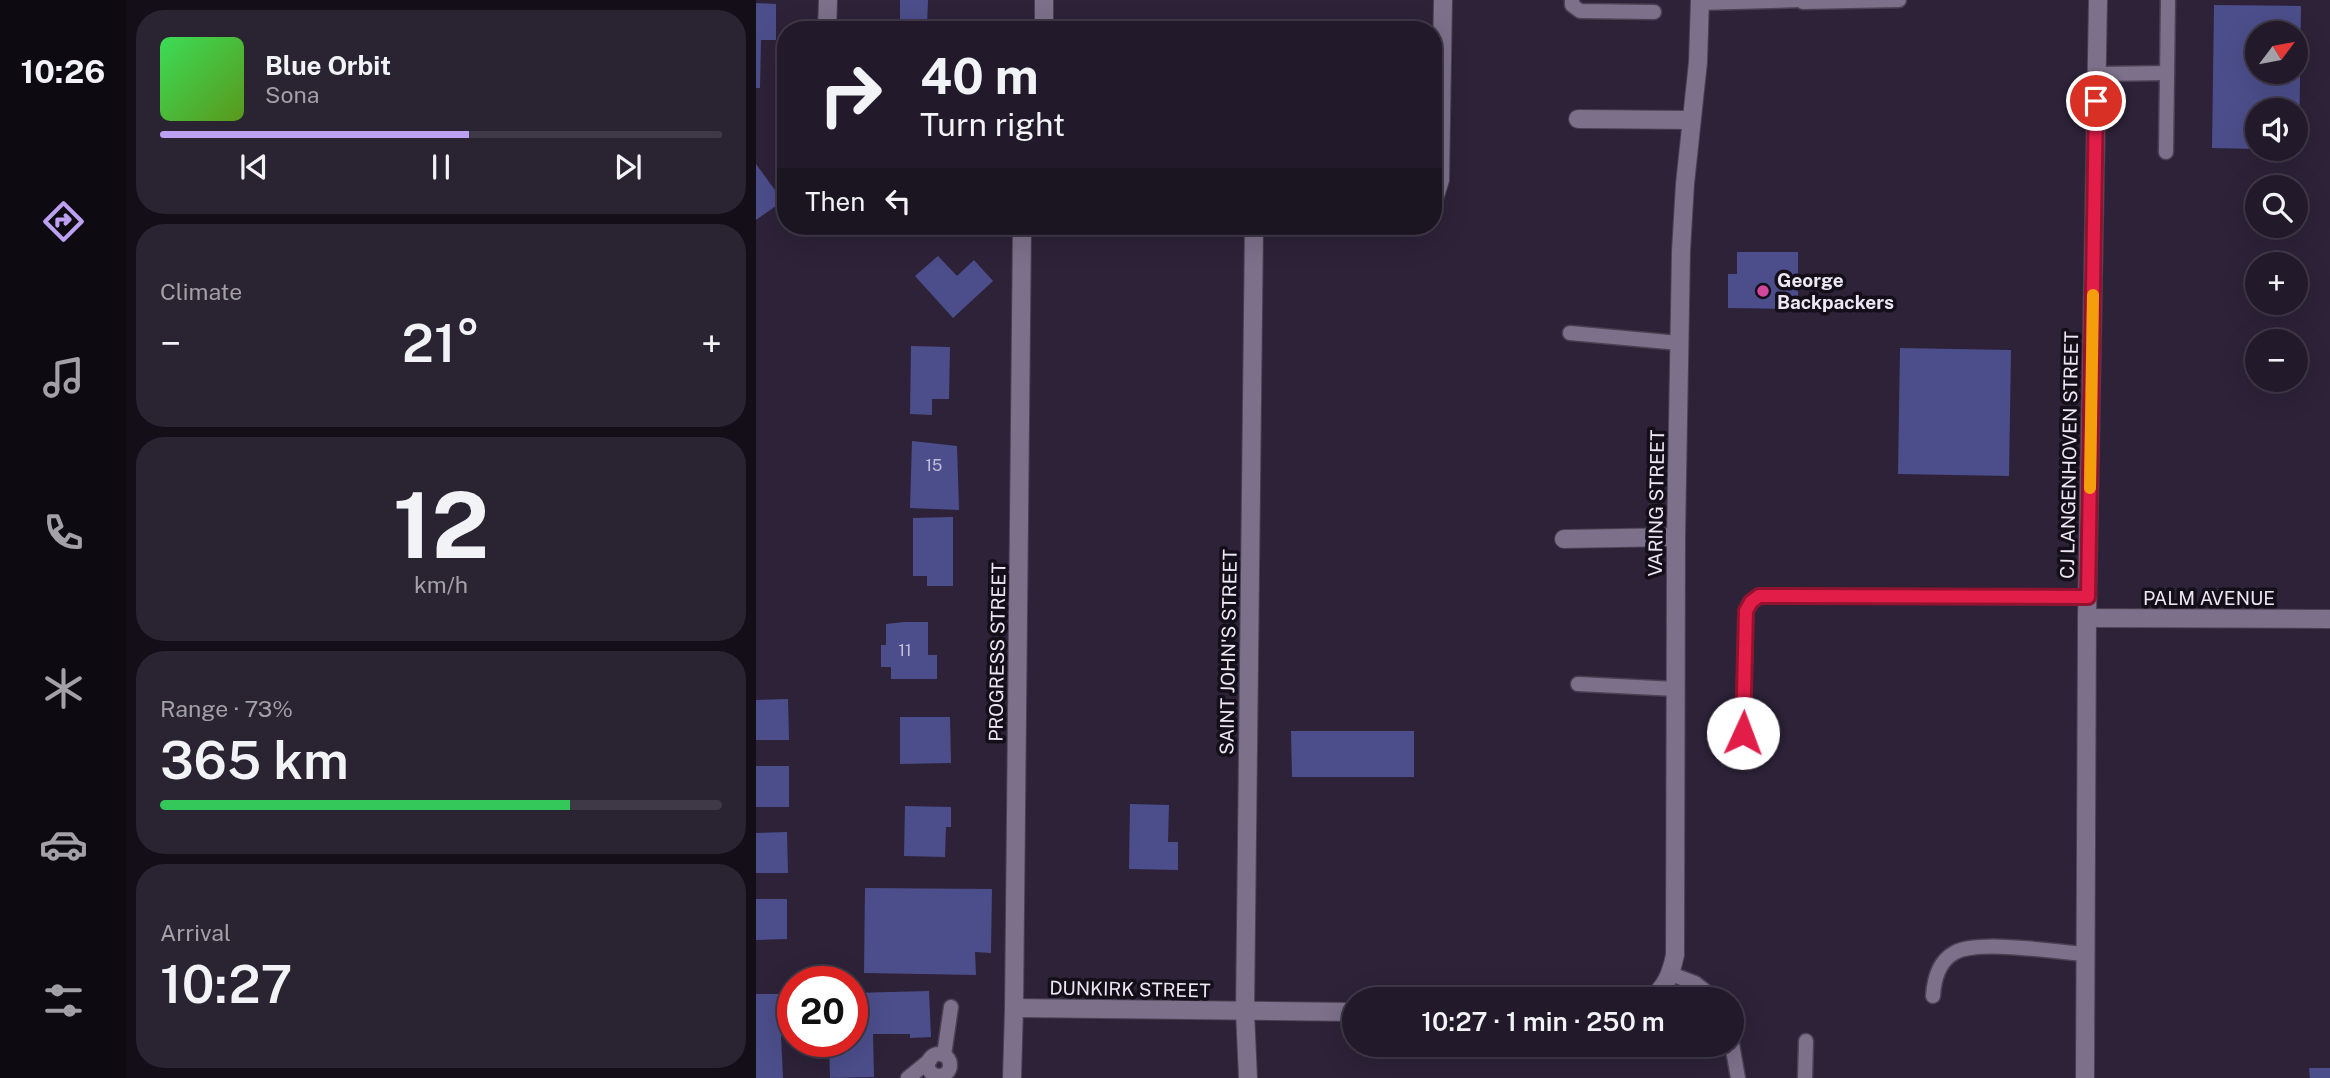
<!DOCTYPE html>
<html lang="en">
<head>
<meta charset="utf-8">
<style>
	:root { --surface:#221a2a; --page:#2a2332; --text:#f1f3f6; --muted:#a2a1a8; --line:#3f3847; --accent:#bca0f2 }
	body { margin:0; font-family:"Public Sans",sans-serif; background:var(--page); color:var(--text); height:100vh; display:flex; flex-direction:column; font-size:26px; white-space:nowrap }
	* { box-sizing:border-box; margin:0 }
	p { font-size:23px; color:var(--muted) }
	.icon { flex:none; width:38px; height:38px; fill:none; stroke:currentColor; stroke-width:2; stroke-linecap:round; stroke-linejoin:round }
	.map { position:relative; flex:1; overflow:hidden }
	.sheet { display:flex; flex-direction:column; gap:10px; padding:10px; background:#130e17; width:630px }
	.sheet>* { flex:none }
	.top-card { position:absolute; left:21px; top:21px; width:665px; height:214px; border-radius:28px; box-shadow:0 7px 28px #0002,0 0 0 2px var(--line); background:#221a2a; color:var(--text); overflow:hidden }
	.needle { width:46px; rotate:58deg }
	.buttons { position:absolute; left:1489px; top:21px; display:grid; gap:14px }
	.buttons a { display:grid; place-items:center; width:63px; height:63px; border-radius:50%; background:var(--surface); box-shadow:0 7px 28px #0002,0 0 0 2px var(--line); font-size:35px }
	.speed { position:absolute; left:21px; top:966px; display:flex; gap:14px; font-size:35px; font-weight:700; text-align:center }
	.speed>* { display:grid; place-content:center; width:91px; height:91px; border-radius:50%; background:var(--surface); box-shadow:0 7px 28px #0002,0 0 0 2px var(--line); line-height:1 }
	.speed .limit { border:10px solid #d22; background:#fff; color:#111 }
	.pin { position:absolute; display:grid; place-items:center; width:60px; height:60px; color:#fff; margin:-30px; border:4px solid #fff; border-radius:50%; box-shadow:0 2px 7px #0007 }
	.me { position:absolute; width:77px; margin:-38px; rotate:2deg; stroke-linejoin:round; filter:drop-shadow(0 0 5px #0008) }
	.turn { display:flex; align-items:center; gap:24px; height:147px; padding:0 28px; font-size:32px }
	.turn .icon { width:91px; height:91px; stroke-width:2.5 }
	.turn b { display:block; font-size:49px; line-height:60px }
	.then { display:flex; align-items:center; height:66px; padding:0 28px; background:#0003; gap:14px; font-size:26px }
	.big { font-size:52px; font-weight:600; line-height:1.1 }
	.sheet .widget { flex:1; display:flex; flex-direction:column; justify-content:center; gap:10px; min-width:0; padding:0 24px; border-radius:28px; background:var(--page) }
	.sheet .dial { align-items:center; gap:0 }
	.dial b { font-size:91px; line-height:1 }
	.song { display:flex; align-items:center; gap:21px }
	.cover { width:84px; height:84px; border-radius:10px; background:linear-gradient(135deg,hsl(130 70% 55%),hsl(90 70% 35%)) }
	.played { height:7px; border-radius:4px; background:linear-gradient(90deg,var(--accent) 55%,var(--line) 55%) }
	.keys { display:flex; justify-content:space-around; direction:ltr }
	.heat { display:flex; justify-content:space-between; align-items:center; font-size:38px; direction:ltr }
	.charge { height:10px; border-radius:5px; background:linear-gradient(90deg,#34c759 73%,var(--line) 0) }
	.trip { position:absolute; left:586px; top:987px; width:402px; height:70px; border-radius:35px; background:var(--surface); box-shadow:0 7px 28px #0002,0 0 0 2px var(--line); font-weight:600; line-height:70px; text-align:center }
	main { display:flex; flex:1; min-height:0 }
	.tabs { display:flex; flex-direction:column; width:126px; justify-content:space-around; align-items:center; background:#0e0a11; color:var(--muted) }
	.tabs .icon { width:49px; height:49px }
	.tabs .on { color:var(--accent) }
	.tabs b { font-size:32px; color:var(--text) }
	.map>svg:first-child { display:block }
	.building { fill:#4c4e8b; fill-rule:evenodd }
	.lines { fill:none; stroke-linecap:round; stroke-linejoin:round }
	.lane-casing { stroke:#494052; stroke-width:17 }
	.street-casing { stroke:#494052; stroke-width:20 }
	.secondary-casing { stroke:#494052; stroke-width:20 }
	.lane { stroke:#7c708a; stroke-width:14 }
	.street { stroke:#7c708a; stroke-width:18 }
	.secondary { stroke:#7c708a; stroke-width:18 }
	.route-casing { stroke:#92132f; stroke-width:18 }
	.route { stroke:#e11d48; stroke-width:12 }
	.slow { stroke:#f59e0b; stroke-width:12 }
	.hotel-dot { fill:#d1479c; stroke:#130e18; stroke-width:2.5 }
	.labels { text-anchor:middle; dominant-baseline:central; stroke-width:7; stroke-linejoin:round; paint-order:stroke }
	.number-label { font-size:16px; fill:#c5c0da }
	.poi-label { font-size:19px; font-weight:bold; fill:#ede6f5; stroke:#130e18; text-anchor:start }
	.street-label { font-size:19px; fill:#ede6f5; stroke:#130e18 }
</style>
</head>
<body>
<main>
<nav class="tabs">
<b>10:26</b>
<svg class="icon on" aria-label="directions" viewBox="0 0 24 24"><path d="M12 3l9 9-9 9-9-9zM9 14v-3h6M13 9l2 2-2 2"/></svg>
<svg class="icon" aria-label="music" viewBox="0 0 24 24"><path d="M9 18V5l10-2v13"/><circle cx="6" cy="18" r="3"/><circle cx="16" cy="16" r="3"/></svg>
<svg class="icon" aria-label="phone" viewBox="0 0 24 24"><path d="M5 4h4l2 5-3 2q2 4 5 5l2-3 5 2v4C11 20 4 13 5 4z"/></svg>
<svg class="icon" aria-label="climate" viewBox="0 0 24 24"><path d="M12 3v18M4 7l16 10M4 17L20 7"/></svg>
<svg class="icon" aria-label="car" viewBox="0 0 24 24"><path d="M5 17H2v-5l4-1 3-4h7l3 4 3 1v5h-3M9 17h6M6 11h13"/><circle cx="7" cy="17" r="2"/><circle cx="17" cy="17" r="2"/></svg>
<svg class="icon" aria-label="filters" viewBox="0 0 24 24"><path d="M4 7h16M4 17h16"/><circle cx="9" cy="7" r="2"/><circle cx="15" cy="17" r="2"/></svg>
</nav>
<section class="sheet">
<div class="widget">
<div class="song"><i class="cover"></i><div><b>Blue Orbit</b><p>Sona</p></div></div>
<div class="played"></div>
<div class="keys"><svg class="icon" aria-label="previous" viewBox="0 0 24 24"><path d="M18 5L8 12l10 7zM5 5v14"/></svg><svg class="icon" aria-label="pause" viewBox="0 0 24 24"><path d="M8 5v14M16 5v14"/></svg><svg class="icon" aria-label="next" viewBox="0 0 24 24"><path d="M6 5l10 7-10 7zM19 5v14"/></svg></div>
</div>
<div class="widget"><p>Climate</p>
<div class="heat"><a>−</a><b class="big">21°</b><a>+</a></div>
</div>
<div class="widget dial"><b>12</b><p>km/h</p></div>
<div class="widget"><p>Range · 73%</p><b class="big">365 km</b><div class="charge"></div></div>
<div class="widget"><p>Arrival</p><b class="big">10:27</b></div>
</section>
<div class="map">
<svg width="1574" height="1078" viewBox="0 0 1574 1078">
	<rect width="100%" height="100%" fill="#2d2238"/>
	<!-- building -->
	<g class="building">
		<path d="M144,0H172L171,26H192V30H144Z"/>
		<path d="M0,3L20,4V40H5L4,88H0Z"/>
		<path d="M1458,5L1545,6L1543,150H1540V110H1502V149L1456,148ZM1502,33H1540V72H1502Z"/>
		<path d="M0,164L27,201L0,220Z"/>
		<path d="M981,252H1042V309L972,308V274H981Z"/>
		<path d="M182,256L201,276L218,260L237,281L197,318L159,276Z"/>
		<path d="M155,346L194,347L193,399H176V415L154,414Z"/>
		<path d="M1144,348L1255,350L1253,476L1142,474Z"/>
		<path d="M156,441L201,446L203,510L154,508Z"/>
		<path d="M197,517V586H171V576H157V518Z"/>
		<path d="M148,622H172V655H181V679H135V667H125V645H130V624Z"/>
		<path d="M32,699L33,740H0V700Z"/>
		<path d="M144,717H194L195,763L144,764Z"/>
		<path d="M535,731H658V777H536Z"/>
		<rect x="0" y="766" width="33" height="41"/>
		<path d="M374,804L413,805L412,842H422V870L373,869Z"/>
		<path d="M149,806L195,807V827H190L189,857L148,856Z"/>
		<path d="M31,832L32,873H0V833Z"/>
		<path d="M109,888L236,889L235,953L219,952L220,975L108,973Z"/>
		<path d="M0,899H31V939L0,940Z"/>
		<path d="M173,991L175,1037L154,1038V1034H117L118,1077L74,1078L73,1041H96V993Z"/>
		<path d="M0,994H26V1000H37V1035L25,1036L27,1078H0Z"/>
		<path d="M1553,1068H1574V1078H1554Z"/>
	</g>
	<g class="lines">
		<defs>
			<g id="lane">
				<path d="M816,0V5L824,11L898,12"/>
				<path d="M1047,2L1143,0"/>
				<path d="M943,3L1046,0"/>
				<path d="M1341,74L1411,73"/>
				<path d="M1410,152L1412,0"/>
				<path d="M814,333L923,343"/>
				<path d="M822,684L920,689"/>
				<path d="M987,733L990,611L994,602L1003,596L1332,597"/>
				<path d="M915,974L939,983L959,999"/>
				<path d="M1177,996C1178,980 1182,962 1198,953C1222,939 1299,952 1330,954"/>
				<path d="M976,1044L982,1078"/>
				<circle cx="183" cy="1065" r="11"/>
				<path d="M188,1055L195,1007"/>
				<path d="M152,1078L174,1060"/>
				<path d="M1049,1078L1050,1041"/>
			</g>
			<g id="street">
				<path d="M71,30L72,0"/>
				<path d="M288,30V0"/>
				<path d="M822,119L935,120"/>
				<path d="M677,202L684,180L687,0"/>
				<path d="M808,539L920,537"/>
				<path d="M1331,618L1574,619"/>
				<path d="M895,999C910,987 915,974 919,955L920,537L925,251L929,184L942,62L944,0"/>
				<path d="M258,1008L598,1012"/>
				<path d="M256,1078L258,1008L266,226"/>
				<path d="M492,1078L489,1012L498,226"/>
			</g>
			<path id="secondary" d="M1329,1078L1331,618L1342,0"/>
		</defs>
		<!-- lane casing -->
		<use href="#lane" class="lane-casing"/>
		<!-- street casing -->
		<use href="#street" class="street-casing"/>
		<!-- secondary casing -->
		<use href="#secondary" class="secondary-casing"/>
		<!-- lane -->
		<use href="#lane" class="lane"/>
		<!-- street -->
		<use href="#street" class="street"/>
		<!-- secondary -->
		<use href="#secondary" class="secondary"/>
	</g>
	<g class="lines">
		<defs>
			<path id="route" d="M987,733L990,611L995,602L1003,596L1332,597L1340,101"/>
		</defs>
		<!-- route casing -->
		<use href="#route" class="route-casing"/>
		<!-- route -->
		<use href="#route" class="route"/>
		<!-- slow -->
		<path class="slow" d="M1334,488L1337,295"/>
	</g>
	<!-- markers -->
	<circle class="hotel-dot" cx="1007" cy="291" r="7"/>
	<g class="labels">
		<!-- number labels -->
		<g class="number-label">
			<text x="178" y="465">15</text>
			<text x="149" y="650">11</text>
		</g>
		<!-- poi labels -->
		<g class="poi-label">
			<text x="1021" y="280">George<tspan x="1021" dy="22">Backpackers</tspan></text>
		</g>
		<!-- street labels -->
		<g class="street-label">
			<text transform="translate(1313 455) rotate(-89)">CJ LANGENHOVEN STREET</text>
			<text transform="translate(900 503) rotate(-89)">VARING STREET</text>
			<text x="1453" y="598">PALM AVENUE</text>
			<text transform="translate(241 652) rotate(-89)">PROGRESS STREET</text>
			<text transform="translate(472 652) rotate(-89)">SAINT JOHN'S STREET</text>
			<text transform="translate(374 989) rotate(1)">DUNKIRK STREET</text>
		</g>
	</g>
</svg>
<div class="buttons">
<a><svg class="needle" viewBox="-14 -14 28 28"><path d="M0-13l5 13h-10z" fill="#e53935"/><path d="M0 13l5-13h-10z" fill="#a2a1a8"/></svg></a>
<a><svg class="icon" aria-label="sound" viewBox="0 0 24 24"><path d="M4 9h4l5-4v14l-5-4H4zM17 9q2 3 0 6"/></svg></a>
<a><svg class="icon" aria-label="search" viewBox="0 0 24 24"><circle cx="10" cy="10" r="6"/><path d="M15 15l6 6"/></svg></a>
<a>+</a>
<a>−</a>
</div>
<div class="speed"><div class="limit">20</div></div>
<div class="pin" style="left:1340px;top:101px;background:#d93025"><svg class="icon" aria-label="arrive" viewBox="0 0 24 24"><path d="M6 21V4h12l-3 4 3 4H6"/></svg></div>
<svg class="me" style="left:987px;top:733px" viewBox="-20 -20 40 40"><circle r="19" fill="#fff"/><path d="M0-13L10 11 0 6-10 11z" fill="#e11d48"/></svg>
<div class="trip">10:27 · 1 min · 250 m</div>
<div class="top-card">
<div class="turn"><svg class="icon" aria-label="right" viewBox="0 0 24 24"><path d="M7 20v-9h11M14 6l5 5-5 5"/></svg><div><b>40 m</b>Turn right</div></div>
<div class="then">Then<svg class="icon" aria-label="left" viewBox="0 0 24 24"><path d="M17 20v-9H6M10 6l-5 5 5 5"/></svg></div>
</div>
</div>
</main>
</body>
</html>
